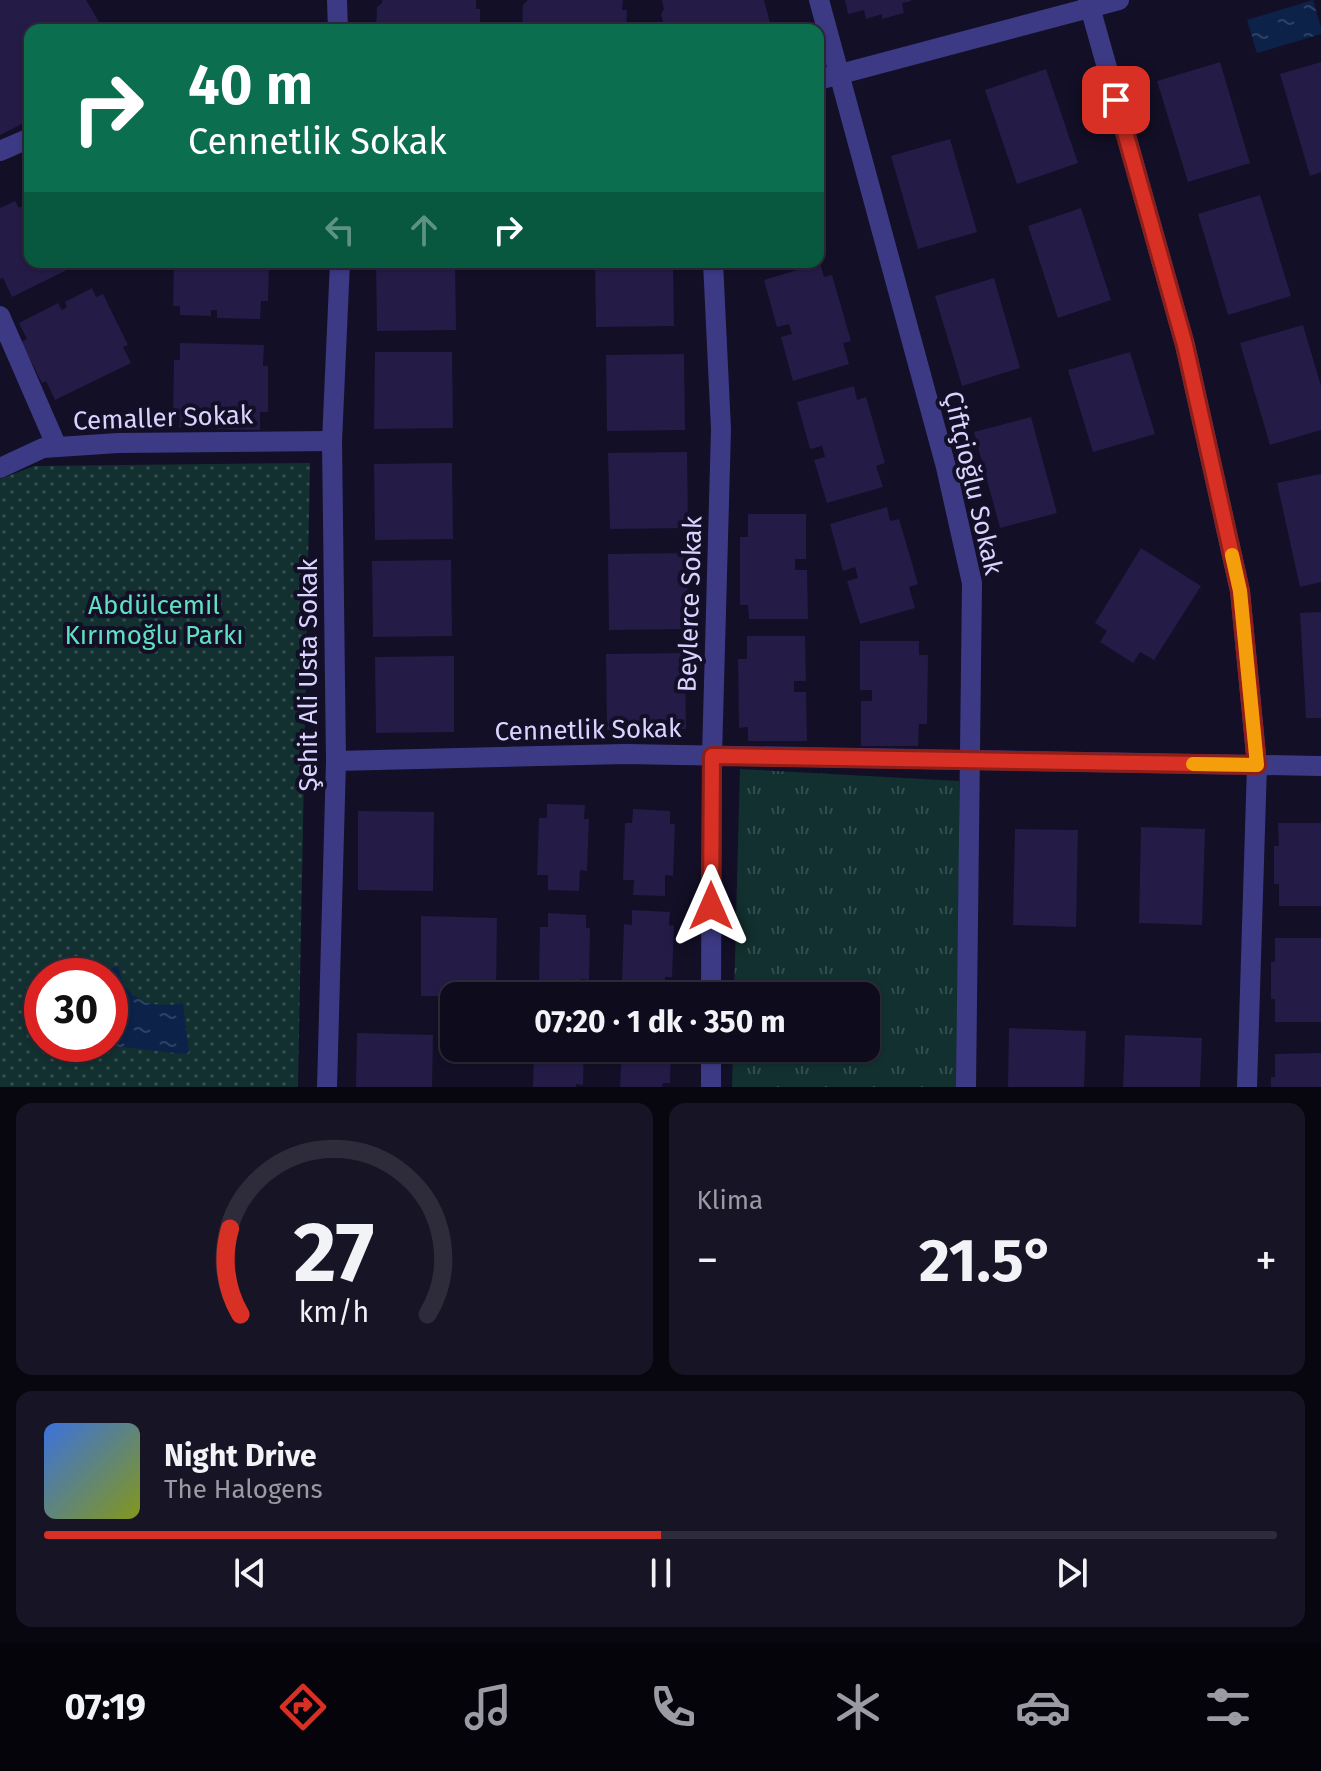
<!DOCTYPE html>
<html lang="tr">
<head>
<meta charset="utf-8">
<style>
	:root { --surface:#0e0b1c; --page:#171425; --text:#f1f3f6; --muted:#9b9ba3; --line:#2e2b3b; --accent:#d93025 }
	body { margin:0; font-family:"Fira Sans",sans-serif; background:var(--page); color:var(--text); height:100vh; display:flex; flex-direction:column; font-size:30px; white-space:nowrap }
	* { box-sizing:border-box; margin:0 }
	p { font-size:26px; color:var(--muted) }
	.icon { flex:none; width:44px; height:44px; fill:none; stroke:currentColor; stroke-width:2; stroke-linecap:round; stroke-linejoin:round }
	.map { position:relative; height:1087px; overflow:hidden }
	.side { display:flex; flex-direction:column; gap:16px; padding:16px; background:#08060f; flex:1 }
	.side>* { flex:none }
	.hud { position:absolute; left:24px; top:24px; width:800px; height:244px; border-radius:16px; box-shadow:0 2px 6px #0004,0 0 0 2px var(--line); background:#0b6e4f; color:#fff; overflow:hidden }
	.speed { position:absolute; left:24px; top:958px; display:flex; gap:16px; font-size:40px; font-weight:700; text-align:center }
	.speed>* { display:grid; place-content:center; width:104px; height:104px; border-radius:50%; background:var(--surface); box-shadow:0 2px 6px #0004,0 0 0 2px var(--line); line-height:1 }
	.speed .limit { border:12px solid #d22; background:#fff; color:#111 }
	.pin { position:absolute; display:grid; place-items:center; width:68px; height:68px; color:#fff; margin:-34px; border-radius:16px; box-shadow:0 4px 12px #0006 }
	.me { position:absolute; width:88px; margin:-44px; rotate:0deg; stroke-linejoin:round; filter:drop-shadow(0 0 6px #0008) }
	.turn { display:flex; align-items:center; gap:28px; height:168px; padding:0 32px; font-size:36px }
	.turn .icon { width:104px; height:104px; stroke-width:2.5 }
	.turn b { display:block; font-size:56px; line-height:68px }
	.lanes { display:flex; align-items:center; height:76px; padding:0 32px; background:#0003; justify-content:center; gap:40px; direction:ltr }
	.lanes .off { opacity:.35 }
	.big { font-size:60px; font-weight:700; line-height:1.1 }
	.side .card { flex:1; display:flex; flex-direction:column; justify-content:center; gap:12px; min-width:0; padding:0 28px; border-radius:16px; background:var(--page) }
	.side .dial { align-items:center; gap:0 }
	.dial svg { height:208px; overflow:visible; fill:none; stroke:var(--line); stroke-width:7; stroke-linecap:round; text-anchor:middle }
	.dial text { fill:var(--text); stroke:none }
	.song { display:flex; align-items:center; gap:24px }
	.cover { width:96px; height:96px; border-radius:12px; background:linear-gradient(135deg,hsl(220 70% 55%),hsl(70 70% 35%)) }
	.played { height:8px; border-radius:4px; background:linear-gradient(90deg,var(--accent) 50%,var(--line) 50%) }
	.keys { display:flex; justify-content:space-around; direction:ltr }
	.heat { display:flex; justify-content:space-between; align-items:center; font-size:44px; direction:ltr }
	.side .tiles { flex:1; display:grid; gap:16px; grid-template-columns:1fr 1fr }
	.card:last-child { grid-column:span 2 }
	.trip { position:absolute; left:440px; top:982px; width:440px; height:80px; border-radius:16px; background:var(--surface); box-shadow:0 2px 6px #0004,0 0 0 2px var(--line); font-weight:700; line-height:80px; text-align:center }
	.tabs { display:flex; height:128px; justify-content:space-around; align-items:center; background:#06040b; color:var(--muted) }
	.tabs .icon { width:56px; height:56px }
	.tabs .on { color:var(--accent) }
	.tabs b { font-size:36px; color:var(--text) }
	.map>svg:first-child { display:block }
	.grass { fill:url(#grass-tufts) }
	.park { fill:url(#park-dots); fill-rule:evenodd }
	.water { fill:url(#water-ripples) }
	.building { fill:#241b47 }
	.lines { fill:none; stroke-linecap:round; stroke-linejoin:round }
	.street { stroke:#3d3a85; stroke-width:20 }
	.route-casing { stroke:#8d1f18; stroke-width:20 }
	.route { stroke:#d93025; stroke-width:14 }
	.slow { stroke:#f59e0b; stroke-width:14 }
	.labels { text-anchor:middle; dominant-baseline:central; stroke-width:8; stroke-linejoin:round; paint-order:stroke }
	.street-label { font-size:26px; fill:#d9d4ff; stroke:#130f26 }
	.park-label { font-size:26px; fill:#5fe0c0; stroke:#130f26 }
</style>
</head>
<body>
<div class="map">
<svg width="1321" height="1087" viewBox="0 0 1321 1087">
	<defs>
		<pattern id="grass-tufts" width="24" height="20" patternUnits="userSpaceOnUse" patternTransform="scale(2)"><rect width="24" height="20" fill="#12302f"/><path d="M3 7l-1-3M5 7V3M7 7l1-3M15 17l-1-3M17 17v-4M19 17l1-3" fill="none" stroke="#344d4e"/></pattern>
		<pattern id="park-dots" width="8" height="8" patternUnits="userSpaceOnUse" patternTransform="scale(2)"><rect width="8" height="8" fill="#12302f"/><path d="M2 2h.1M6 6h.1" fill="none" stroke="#344d4e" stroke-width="1.8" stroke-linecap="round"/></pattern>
		<pattern id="water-ripples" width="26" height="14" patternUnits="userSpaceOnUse" patternTransform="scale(2)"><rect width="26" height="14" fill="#0c2248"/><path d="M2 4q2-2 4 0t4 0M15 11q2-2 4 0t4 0" fill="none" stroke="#2f4163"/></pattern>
	</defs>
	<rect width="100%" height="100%" fill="#130f26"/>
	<!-- grass -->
	<path class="grass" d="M740,769L959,781V1087H732L733,1048H866V996H734Z"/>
	<!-- park -->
	<path class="park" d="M310,463L298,1087H0V479L34,466ZM42,976H110V1044H42Z"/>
	<!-- water -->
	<g class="water">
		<path d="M1313,0L1321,27V34L1257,53L1247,20Z"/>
		<path d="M118,966C120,972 121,980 124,985C138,1005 161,1008 183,1003L189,1052L185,1054L104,1045L110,1044V976H94L102,971Z"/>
	</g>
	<!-- building -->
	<g class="building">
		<path d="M0,0H86L104,30H30V120L0,135Z"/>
		<path d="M382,0H476V9H480V30H376L377,7L382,3Z"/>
		<path d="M528,0H623L622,10H627L626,30H522L523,5Z"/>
		<path d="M662,0H764L772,30H665L661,14L664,9Z"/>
		<path d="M845,0H911V1L902,3L904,13L882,19V14L866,19L864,10L848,14Z"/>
		<path d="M1220,62L1250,163L1188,182L1157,81Z"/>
		<path d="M1321,62V172L1310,176L1280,74Z"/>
		<path d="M1046,69L1078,163L1017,184L985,90Z"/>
		<path d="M950,139L977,232L918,249L891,156Z"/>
		<path d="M30,195V262H83L12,297L3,278L0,279V208L15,201L19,208L24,205L21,200Z"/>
		<path d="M1260,195L1291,296L1228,315L1198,214Z"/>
		<path d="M1081,208L1111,300L1058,318L1028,226Z"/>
		<path d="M174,262H269L268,301H261L260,319L217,318V310H211V316L180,315V306H173Z"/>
		<path d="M376,262H455L456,330L377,331Z"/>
		<path d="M595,262H673L674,326L596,327Z"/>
		<path d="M820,263L824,277L832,275L851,341L843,343L849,364L793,381L781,337L792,334L789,324L777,327L764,280Z"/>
		<path d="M994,278L1020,368L962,386L935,296Z"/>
		<path d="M92,288L96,297L103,294L128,345L123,347L131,363L55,400L46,381L42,383L21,342L27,339L19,323L58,303L62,310L67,307L65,302Z"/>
		<path d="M1303,325L1321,386V430L1270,445L1240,343Z"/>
		<path d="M180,343L264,345L263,366H268V412H260V430L217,429V421H211V427H179L180,417H173L174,360H180Z"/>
		<path d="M375,352H452L453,428L374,429Z"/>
		<path d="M1130,352L1155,434L1093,452L1068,370Z"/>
		<path d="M684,354L685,430L607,431L606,355Z"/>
		<path d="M854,386L857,400L866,397L885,463L876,466L883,487L827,503L814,460L825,457L822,446L810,449L797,402Z"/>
		<path d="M1031,417L1057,513L1000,528L974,432Z"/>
		<path d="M687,452L688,528L610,529L608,453Z"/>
		<path d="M452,463L453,539L375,540L374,464Z"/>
		<path d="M1321,474V582L1300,587L1277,483Z"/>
		<path d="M887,507L890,521L899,519L918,584L909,587L915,608L860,624L847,581L858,578L855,567L843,571L830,524Z"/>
		<path d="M748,514H806V559H795V570H807L808,619H749L748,605H740V537H748Z"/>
		<path d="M1141,548L1201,586L1154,660L1140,652L1133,663L1100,642L1107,631L1095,623Z"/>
		<path d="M687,553L688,629L609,630L608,554Z"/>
		<path d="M451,560L452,636L373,637L372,561Z"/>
		<path d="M1321,612V718H1306L1300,613Z"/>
		<path d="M747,636H805L806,681H794V692H806L807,741H748V727L739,728L738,659H747Z"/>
		<path d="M860,641H919V655H928L927,724H919L918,746H861V701H872V690H860Z"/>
		<path d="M685,653L686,729L607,730L606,654Z"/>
		<path d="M454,656V732L376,733L375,657Z"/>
		<path d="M547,804L585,805L584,819H589L587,871L580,870L579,891L548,890V875H537L539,818H547Z"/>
		<path d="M633,809L670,811V824H675L673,876L665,875V896L633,895L634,880H623L625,823H632Z"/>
		<path d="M358,811L434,812L433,891L358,890Z"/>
		<path d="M1278,823H1321V906H1279V884H1274V846H1279Z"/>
		<path d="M1141,827L1205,829L1202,925L1139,923Z"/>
		<path d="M1015,829L1078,830L1076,927L1013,925Z"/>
		<path d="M632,910L670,912L669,925L674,926L672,977H665L664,996H633V982L622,981L624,924L632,925Z"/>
		<path d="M548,913L586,915V928H590L589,980L581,979V996H549V984H539L540,927H548Z"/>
		<path d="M421,916L497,918L496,996H421Z"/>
		<path d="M1275,938H1321V1022H1275V999H1271V962H1275Z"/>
		<path d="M1009,1028L1086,1031L1084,1087H1008Z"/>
		<path d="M357,1033L433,1035L432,1087H356Z"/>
		<path d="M1125,1035L1202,1038L1200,1087H1123Z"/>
		<path d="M534,1048H584L583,1085L576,1084V1087H533Z"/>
		<path d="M622,1048H671L670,1083H663L662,1087H620Z"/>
		<path d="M1321,1053V1087H1271V1077H1275V1054Z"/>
	</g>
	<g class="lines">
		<!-- street -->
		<g class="street">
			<path d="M337,0L338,30"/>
			<path d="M819,0L946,467L972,583L966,1087"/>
			<path d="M1088,0L1185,345L1240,591L1257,765L1247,1087"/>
			<path d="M818,80L1119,0"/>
			<path d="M0,151L30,138"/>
			<path d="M0,316L57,447"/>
			<path d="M0,468L43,448L118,443L332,441"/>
			<path d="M336,761L625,754L1321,766"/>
			<path d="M711,996L712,756L721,429L713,262"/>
			<path d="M327,1087L336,761L332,441L340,262"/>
			<path d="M711,1087V1048"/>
		</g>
	</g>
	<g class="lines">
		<defs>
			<path id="route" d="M711,906L712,756L1257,765L1240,591L1185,345L1116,100"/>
		</defs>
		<!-- route casing -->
		<use href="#route" class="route-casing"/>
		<!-- route -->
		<use href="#route" class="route"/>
		<!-- slow -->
		<path class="slow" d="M1193,764L1257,765L1240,591L1232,555"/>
	</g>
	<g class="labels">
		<!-- street labels -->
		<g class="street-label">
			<text transform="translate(163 418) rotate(-2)">Cemaller Sokak</text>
			<text transform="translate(973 483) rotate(77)">Çiftçioğlu Sokak</text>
			<text transform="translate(690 604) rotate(-88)">Beylerce Sokak</text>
			<text transform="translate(308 675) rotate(-90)">Şehit Ali Usta Sokak</text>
			<text transform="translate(588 730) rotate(-1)">Cennetlik Sokak</text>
		</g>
		<!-- park labels -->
		<g class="park-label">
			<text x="154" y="605">Abdülcemil<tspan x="154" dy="30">Kırımoğlu Parkı</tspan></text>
		</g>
	</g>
</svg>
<div class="speed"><div class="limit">30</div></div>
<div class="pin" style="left:1116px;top:100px;background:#d93025"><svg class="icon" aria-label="arrive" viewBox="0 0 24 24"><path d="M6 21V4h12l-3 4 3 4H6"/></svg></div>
<svg class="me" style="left:711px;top:906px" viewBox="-20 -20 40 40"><path d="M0-17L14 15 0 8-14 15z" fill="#d93025" stroke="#fff" stroke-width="4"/></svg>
<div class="trip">07:20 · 1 dk · 350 m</div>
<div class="hud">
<div class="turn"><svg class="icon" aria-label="right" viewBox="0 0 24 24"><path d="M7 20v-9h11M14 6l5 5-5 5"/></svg><div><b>40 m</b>Cennetlik Sokak</div></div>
<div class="lanes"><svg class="icon off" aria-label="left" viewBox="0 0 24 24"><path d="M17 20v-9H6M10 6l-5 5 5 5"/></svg><svg class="icon off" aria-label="ahead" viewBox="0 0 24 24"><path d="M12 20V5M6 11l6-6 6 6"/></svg><svg class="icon" aria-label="right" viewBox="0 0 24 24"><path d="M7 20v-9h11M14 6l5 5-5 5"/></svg></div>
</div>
</div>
<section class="side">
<div class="tiles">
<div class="card dial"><svg viewBox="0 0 100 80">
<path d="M14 69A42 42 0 1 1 86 69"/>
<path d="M14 69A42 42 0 0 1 10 36" stroke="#d93025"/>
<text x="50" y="56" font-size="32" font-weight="700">27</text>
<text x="50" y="72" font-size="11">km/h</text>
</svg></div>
<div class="card"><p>Klima</p>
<div class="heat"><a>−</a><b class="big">21.5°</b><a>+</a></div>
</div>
<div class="card">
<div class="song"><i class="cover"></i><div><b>Night Drive</b><p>The Halogens</p></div></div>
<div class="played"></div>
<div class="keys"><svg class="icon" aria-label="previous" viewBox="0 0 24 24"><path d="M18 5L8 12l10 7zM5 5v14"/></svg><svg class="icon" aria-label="pause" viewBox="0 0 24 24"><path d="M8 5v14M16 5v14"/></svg><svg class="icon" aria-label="next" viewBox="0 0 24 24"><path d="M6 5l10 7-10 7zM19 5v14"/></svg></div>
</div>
</div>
</section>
<nav class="tabs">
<b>07:19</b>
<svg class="icon on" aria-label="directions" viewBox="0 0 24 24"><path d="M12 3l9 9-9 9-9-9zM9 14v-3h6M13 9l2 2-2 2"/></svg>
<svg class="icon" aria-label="music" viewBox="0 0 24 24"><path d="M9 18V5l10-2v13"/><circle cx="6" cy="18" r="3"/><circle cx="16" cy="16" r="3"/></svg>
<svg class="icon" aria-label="phone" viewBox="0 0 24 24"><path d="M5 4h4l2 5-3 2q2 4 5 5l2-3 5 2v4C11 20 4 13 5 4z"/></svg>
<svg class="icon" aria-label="climate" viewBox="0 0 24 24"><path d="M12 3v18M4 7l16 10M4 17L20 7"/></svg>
<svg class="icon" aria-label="car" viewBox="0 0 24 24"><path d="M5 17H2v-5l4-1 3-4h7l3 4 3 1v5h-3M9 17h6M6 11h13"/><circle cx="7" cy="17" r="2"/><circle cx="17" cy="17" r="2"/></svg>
<svg class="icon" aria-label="filters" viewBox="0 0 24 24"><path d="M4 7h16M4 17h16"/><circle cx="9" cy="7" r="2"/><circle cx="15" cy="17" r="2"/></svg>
</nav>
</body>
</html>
